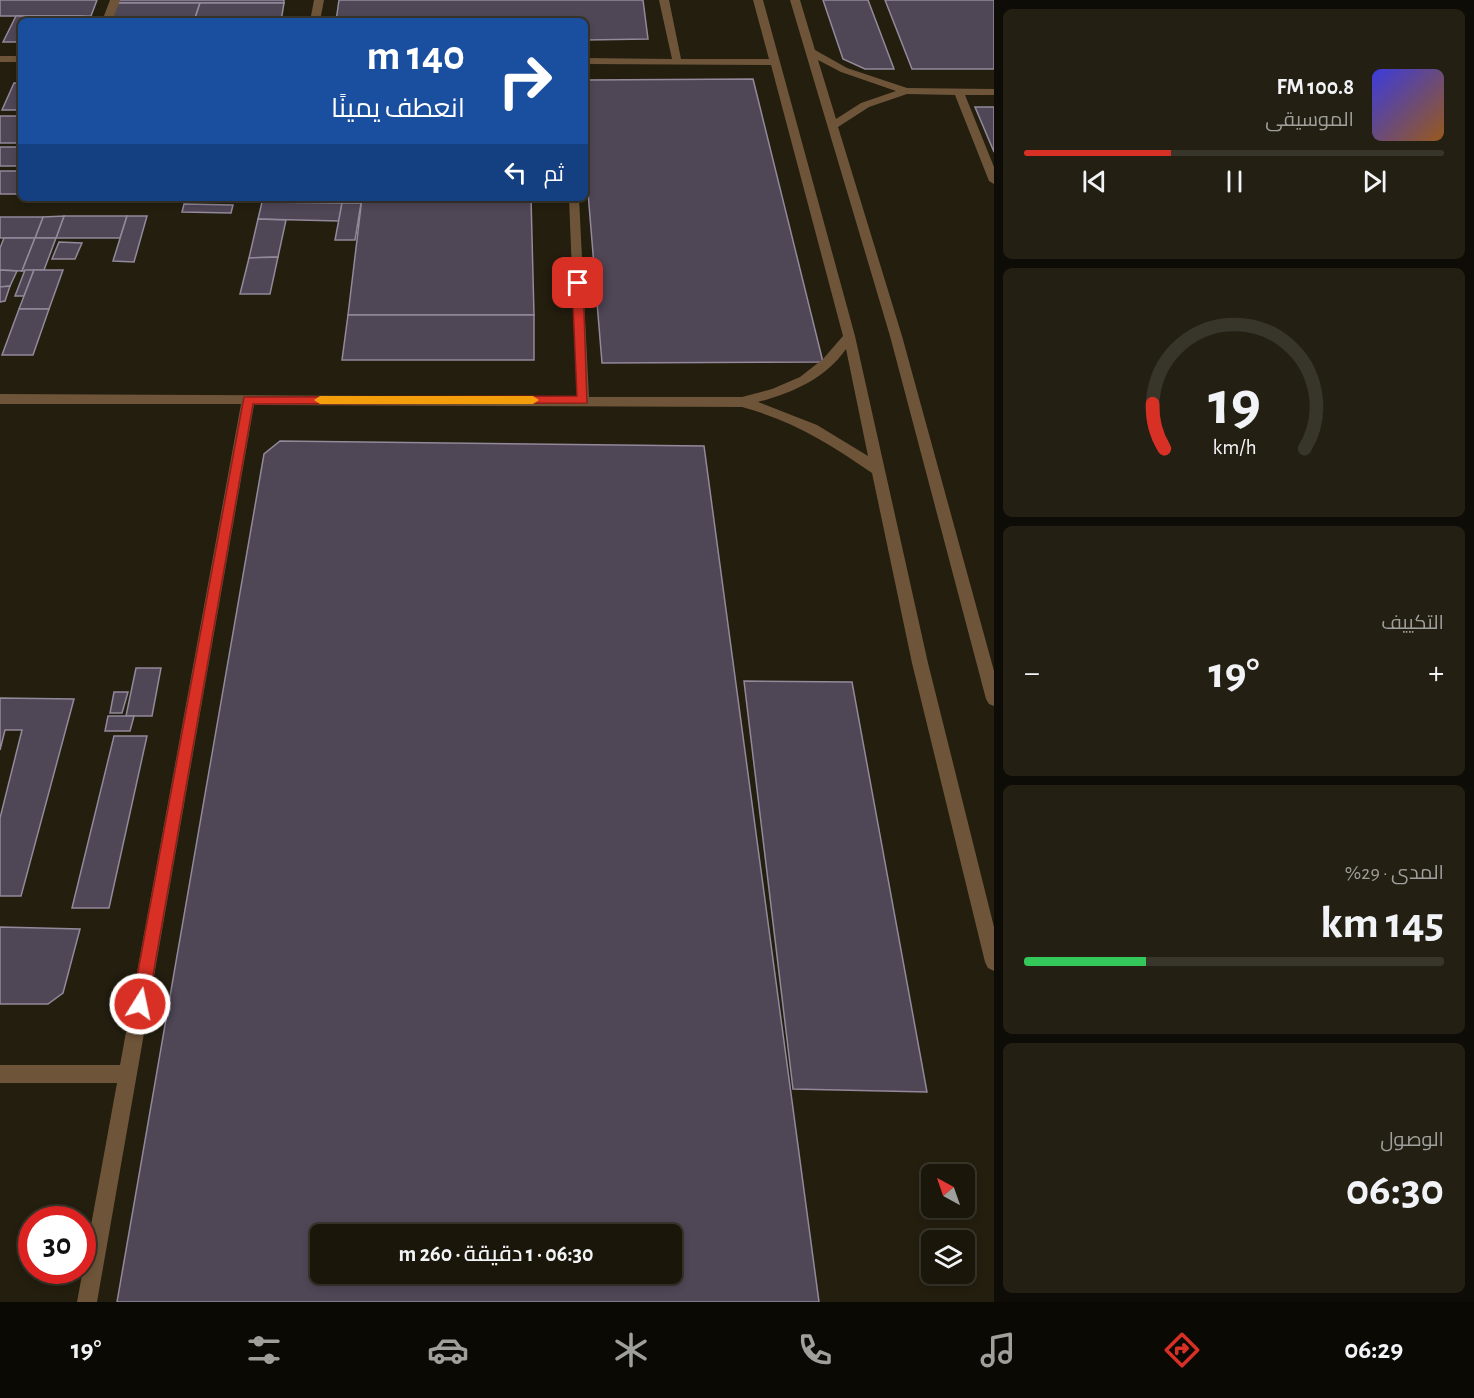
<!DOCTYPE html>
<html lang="ar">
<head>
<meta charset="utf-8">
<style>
	:root { --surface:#1a160a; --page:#231f13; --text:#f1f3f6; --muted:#9f9f9c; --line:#38352b; --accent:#d93025 }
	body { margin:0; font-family:"Alegreya Sans",Cairo,sans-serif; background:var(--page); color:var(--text); direction:rtl; height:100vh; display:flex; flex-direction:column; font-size:22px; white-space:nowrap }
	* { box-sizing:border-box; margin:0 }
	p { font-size:20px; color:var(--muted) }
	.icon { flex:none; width:33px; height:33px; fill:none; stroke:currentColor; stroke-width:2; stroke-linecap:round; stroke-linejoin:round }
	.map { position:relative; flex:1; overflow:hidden; direction:ltr }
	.sheet { display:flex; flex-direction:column; gap:9px; padding:9px; background:#0e0c06; width:480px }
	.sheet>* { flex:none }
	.banner { position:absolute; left:18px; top:18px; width:570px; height:183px; border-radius:9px; box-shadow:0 3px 9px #0003,0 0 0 2px var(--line); direction:rtl; background:#1a4fa0; color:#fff; overflow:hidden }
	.needle { width:39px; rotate:320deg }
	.buttons { position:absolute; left:921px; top:1164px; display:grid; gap:12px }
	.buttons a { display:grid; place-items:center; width:54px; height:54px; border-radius:9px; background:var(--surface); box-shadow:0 3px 9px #0003,0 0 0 2px var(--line); font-size:30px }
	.speed { position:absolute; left:18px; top:1206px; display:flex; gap:12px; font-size:30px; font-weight:700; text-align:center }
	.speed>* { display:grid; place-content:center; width:78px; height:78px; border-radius:50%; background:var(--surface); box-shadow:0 3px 9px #0003,0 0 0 2px var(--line); line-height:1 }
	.speed .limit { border:9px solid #d22; background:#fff; color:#111 }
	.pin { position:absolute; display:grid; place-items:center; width:51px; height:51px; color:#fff; margin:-26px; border-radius:12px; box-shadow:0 3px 9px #0006 }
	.me { position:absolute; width:66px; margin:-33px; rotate:10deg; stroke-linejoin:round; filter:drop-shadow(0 0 4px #0008) }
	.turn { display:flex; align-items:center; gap:21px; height:126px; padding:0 24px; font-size:27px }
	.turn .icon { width:78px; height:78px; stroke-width:2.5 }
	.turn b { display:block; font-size:42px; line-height:51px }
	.then { display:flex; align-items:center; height:57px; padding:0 24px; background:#0003; gap:12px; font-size:22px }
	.big { font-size:45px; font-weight:600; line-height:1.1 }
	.sheet .card { flex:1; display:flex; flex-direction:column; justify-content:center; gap:9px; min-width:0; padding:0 21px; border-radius:9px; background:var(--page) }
	.sheet .dial { align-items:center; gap:0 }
	.dial svg { height:156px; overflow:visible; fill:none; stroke:var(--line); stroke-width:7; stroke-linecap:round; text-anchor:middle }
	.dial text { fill:var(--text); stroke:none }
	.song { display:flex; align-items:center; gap:18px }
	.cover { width:72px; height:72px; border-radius:9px; background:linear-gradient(135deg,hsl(240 70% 55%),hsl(30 70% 35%)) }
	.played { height:6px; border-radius:3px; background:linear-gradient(90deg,var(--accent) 35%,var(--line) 35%) }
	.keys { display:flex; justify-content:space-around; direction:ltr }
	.heat { display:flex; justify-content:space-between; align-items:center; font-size:33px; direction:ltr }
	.charge { height:9px; border-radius:4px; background:linear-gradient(90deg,#34c759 29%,var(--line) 0) }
	.trip { position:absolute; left:310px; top:1224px; width:372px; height:60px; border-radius:9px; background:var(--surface); box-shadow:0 3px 9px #0003,0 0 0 2px var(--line); font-weight:600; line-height:60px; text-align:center; direction:rtl }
	.dock { display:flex; height:96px; justify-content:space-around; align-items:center; background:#0a0904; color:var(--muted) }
	.dock .icon { width:42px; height:42px }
	.dock .current { color:var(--accent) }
	.dock b { font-size:27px; color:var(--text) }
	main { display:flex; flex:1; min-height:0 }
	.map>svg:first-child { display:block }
	.building { fill:#4f4656; stroke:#92899b; stroke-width:1.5; fill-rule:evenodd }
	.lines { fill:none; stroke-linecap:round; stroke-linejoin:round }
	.minor { fill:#6e5539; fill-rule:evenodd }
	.route { fill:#d93025; stroke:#8d1f18; stroke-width:1.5 }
	.slow { fill:#f59e0b }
</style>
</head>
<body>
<main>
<section class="sheet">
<div class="card">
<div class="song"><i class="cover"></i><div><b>100.8 FM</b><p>الموسيقى</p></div></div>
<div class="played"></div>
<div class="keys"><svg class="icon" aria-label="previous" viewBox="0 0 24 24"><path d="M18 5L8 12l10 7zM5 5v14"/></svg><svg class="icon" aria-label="pause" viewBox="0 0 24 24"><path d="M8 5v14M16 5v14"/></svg><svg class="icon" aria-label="next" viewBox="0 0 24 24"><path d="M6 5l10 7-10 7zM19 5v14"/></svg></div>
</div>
<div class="card dial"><svg viewBox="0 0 100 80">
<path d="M14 69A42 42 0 1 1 86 69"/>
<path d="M14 69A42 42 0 0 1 8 46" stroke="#d93025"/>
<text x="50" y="56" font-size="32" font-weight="700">19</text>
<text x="50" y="72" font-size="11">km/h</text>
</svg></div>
<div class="card"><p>التكييف</p>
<div class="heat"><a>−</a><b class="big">19°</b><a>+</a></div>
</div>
<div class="card"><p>المدى · 29%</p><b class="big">145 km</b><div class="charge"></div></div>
<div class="card"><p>الوصول</p><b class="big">06:30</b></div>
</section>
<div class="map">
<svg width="994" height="1302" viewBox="0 0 994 1302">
	<rect width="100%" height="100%" fill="#231e0e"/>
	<!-- building -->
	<g class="building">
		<path d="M0,0H97L91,16H0Z"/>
		<path d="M118,0H284V3H117Z"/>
		<path d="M339,0H643L648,39L585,40V21H336Z"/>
		<path d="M823,0H868L894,69H865L843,59Z"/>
		<path d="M885,0H994V69H912Z"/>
		<path d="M117,3H200L194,21H110Z"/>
		<path d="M200,3H284L281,21H194Z"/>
		<path d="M16,16H33L31,21H21V42H3Z"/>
		<path d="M33,16H83L81,21H31Z"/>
		<path d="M753,79L823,362L602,363L585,156V80Z"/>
		<path d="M14,83H21V110H2Z"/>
		<path d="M975,107H994V152Z"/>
		<rect x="0" y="116" width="21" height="27"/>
		<rect x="0" y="147" width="21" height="19"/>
		<rect x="0" y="171" width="21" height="23"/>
		<path d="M362,198H531L534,315H348Z"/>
		<path d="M262,202L342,203L339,221L258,219Z"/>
		<path d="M342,203H361L355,240H335Z"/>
		<path d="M184,204L233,205L231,213L182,212Z"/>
		<path d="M64,216H127L120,238H56Z"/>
		<path d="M64,216L56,238H35L43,217Z"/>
		<path d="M127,216H147L134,262L113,261Z"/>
		<path d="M0,217H43L35,238H0Z"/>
		<path d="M258,219L286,220L278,257L249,258Z"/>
		<path d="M4,238H35L22,271L0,270V248Z"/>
		<path d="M35,238H56L44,270L22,271Z"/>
		<path d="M59,242L82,243L75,259H52Z"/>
		<path d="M278,257L270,294H240L249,258Z"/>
		<path d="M0,270L17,271L10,286L0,287Z"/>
		<path d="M25,270H34L24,296H15Z"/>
		<path d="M34,270H63L49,309H19Z"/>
		<path d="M10,286L5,301L0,302V287Z"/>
		<path d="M19,309H49L33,355H2Z"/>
		<path d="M348,315H534V360H342Z"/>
		<path d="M280,441L704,446L819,1302H117L264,454ZM321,1234H672V1274H321Z"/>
		<path d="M136,668H161L152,716H126Z"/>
		<path d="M744,681L852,682L927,1092L793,1089Z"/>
		<path d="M114,692H128L122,713H110Z"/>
		<path d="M0,698L74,699L21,896H0V818L22,730H5L0,750Z"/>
		<path d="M108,716H134L130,731H105Z"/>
		<path d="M114,736H147L109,908H72Z"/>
		<path d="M0,927L80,929L63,993L48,1004H0Z"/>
	</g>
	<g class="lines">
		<!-- minor -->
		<g class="minor">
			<path d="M110,0H120L112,21H102Z"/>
			<path d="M314,0H324L320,21H310Z"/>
			<path d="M659,0H669L681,59H769L753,0H763L855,336L928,663L994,927V971L988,968L985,962L912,663L872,473C829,443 793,421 742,407L254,405L97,1302H77L117,1083H0V1065H120L241,404H0V394L577,397L569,198H579L589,397H742L772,389L800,377L823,359L843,336L771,65L585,64V58L672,59ZM846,349L868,456L817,425L758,402C792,393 825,379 846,349Z"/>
			<path d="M790,0H800L815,50L847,68L907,88L994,89V95H965L994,167V184L989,181L955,95L907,94L869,107L838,127L902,336L994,671V706L989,704L986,699L890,336ZM818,60L841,72L896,91L861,103L836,119Z"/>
			<rect x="0" y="56" width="21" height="6"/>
		</g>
	</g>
	<!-- route -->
	<path class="route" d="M578,279L583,283L587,403L253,404L148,1004L146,1010L140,1013L134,1010L132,1004L244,397L577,396L572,283Z"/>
	<!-- slow -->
	<path class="slow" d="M320,396H533L539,400L533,404H320L314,400Z"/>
</svg>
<div class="buttons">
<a><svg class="needle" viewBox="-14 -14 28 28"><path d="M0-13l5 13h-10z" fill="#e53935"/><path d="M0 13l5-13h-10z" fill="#9f9f9c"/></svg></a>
<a><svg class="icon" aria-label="layers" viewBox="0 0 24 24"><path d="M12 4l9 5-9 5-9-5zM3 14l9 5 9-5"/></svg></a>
</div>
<div class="speed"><div class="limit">30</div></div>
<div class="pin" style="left:578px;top:283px;background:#d93025"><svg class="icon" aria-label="arrive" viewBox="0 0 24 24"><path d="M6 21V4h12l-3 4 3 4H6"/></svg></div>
<svg class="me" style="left:140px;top:1004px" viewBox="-20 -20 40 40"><circle r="17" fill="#d93025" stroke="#fff" stroke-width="3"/><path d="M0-11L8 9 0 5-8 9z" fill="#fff"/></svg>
<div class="trip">06:30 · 1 دقيقة · 260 m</div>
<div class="banner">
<div class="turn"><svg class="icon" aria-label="right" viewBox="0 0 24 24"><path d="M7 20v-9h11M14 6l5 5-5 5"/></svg><div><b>140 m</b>انعطف يمينًا</div></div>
<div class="then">ثم<svg class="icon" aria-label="left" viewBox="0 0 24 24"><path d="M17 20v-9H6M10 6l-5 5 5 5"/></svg></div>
</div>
</div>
</main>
<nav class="dock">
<b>06:29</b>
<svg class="icon current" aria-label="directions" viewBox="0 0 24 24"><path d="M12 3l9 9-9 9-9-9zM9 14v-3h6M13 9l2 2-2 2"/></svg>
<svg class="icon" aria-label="music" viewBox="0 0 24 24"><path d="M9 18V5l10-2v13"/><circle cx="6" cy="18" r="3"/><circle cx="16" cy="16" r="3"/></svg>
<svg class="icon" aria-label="phone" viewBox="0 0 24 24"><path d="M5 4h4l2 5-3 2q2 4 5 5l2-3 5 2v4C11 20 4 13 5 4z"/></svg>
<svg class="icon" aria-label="climate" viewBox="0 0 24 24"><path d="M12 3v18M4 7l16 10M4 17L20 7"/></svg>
<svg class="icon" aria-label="car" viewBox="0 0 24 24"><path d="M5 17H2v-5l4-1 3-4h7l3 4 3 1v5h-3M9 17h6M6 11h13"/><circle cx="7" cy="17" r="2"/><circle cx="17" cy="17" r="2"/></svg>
<svg class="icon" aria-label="filters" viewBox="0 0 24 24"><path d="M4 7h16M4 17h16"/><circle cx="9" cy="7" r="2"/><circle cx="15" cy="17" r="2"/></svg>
<b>19°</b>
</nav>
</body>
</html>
